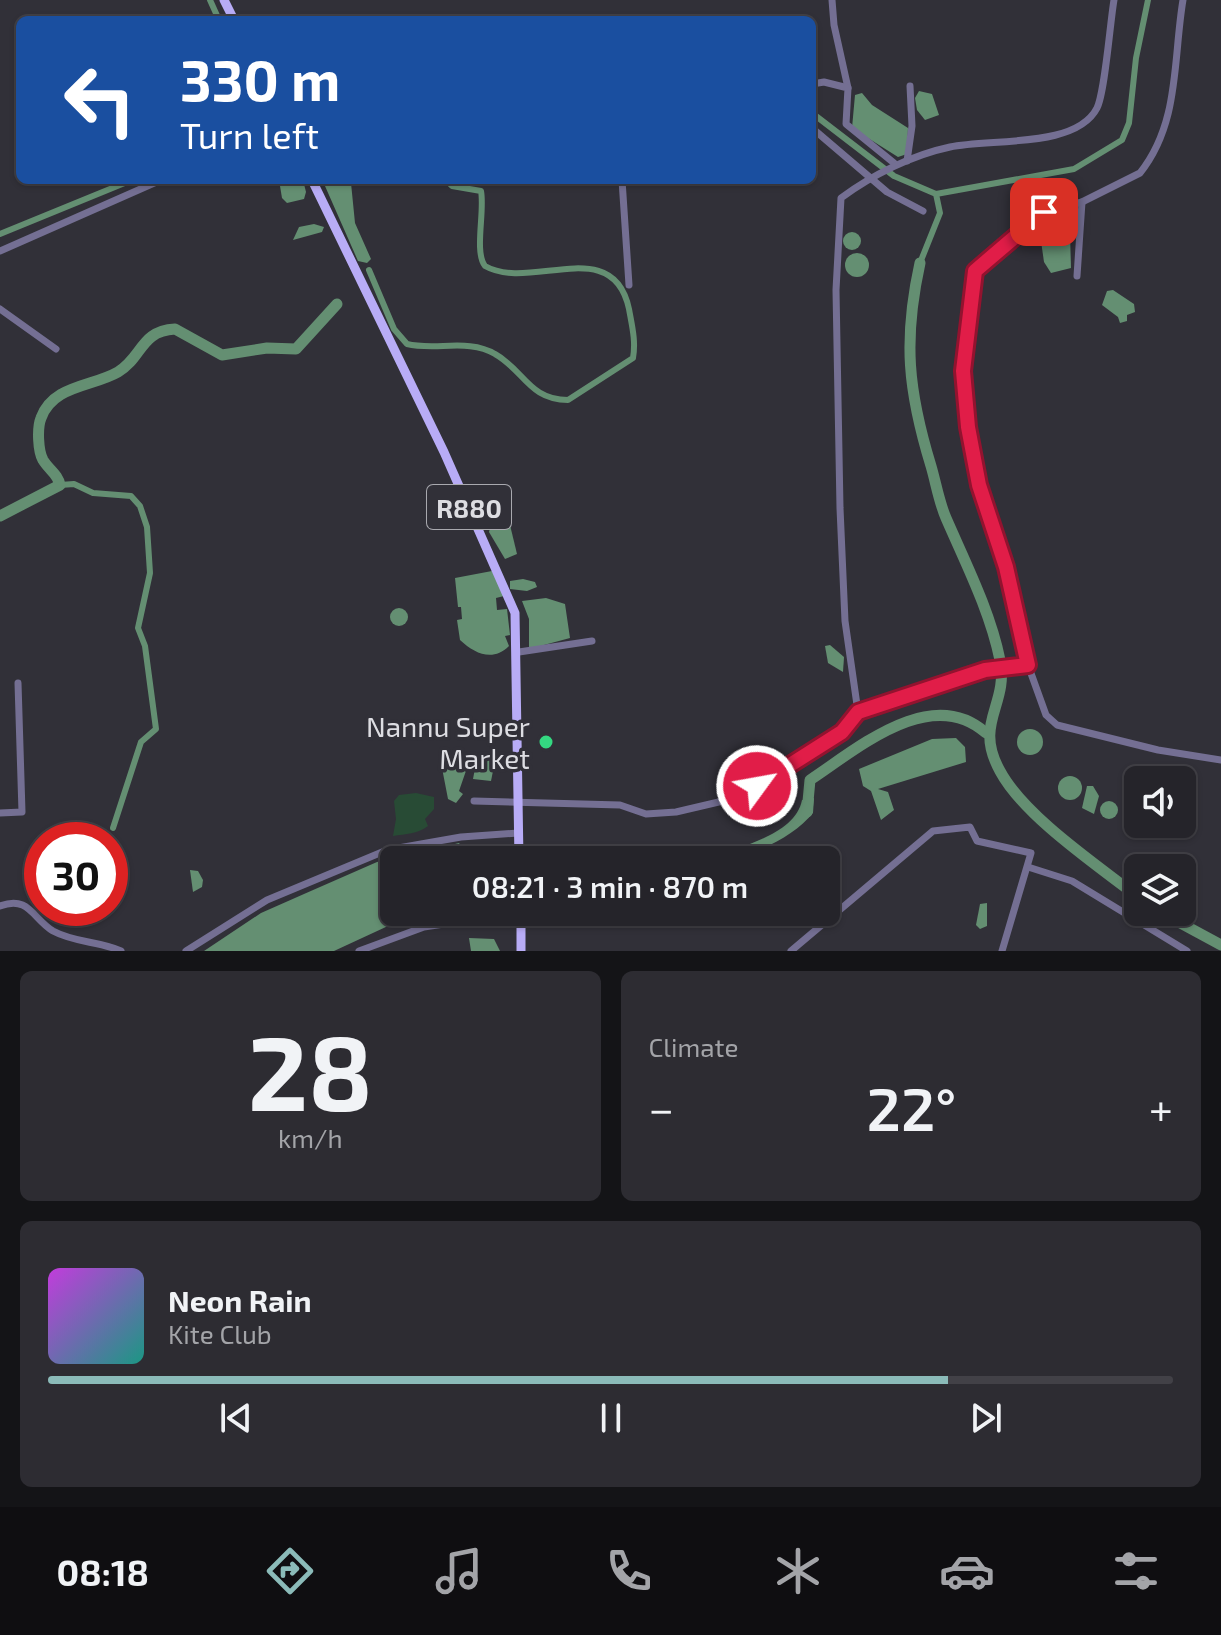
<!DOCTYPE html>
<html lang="en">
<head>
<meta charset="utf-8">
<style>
	:root { --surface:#25242a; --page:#2d2c32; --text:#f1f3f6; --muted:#a3a4a8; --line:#424147; --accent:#8bbbb9 }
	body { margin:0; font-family:"Exo 2",sans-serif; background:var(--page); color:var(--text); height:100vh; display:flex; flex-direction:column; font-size:30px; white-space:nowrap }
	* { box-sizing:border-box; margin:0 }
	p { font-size:26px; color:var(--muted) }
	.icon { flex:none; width:44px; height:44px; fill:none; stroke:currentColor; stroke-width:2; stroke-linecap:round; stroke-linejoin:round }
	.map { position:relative; height:951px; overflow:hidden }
	.side { display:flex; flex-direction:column; gap:20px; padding:20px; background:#141417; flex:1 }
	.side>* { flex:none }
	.guide { position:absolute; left:16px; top:16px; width:800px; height:168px; border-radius:12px; box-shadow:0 2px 6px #0004,0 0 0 2px var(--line); background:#1a4fa0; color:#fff; overflow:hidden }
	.fabs { position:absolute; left:1124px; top:766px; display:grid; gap:16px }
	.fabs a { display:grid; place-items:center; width:72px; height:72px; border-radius:12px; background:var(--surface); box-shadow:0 2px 6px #0004,0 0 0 2px var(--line); font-size:40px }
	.speed { position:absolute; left:24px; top:822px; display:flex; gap:16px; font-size:40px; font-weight:700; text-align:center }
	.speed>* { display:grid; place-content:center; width:104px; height:104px; border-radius:50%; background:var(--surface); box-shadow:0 2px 6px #0004,0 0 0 2px var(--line); line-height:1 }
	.speed .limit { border:12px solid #d22; background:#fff; color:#111 }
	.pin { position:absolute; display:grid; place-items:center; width:68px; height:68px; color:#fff; margin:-34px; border-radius:16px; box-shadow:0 4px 12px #0006 }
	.me { position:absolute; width:88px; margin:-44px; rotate:58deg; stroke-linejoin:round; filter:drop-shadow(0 0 6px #0008) }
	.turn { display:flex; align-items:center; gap:28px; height:168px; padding:0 32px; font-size:36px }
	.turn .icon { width:104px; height:104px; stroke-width:2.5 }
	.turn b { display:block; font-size:56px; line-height:68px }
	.big { font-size:60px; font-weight:600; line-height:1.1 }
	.side .card { flex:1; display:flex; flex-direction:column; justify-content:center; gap:12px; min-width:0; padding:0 28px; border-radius:12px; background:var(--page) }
	.side .dial { align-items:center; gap:0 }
	.dial b { font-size:104px; line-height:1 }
	.song { display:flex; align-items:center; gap:24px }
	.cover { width:96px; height:96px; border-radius:12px; background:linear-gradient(135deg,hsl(290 70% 55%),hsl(170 70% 35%)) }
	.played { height:8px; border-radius:4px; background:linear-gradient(90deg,var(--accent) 80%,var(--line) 80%) }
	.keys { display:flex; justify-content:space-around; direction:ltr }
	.heat { display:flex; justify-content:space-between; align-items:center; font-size:44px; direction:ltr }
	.side .tiles { flex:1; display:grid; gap:20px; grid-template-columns:1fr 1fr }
	.card:last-child { grid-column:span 2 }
	.trip { position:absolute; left:380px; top:846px; width:460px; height:80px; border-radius:12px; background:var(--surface); box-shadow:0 2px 6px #0004,0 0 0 2px var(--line); font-weight:600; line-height:80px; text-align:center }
	.menu { display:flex; height:128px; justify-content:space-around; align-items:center; background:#0f0e11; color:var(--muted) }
	.menu .icon { width:56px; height:56px }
	.menu .on { color:var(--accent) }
	.menu b { font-size:36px; color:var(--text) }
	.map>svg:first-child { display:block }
	.green { fill:#284b35 }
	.water { fill:#648f72 }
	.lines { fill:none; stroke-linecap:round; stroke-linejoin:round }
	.canal { stroke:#648f72; stroke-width:6 }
	.river { stroke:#648f72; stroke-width:11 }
	.minor { stroke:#746f93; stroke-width:7 }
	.major { stroke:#b8acf6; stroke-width:9 }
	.route-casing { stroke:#92132f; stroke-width:20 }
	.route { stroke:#e11d48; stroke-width:14 }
	.poi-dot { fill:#34d881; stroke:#313038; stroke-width:3 }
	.labels { text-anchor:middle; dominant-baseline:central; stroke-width:7; stroke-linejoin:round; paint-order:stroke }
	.shield { fill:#313038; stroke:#a9a9af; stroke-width:2 }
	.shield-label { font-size:26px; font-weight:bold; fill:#dddde2 }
	.poi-label { font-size:28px; fill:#dddde2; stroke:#313038; text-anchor:end }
</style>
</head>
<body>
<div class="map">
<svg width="1221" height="951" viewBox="0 0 1221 951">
	<rect width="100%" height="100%" fill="#313038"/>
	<!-- green -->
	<path class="green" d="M416,793L434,797V809L425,819L428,826C417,834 406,834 393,836L396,819L394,801L399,795Z"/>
	<!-- water -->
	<g class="water">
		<path d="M919,91L932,94L939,115L925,120L917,110L915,98Z"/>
		<path d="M862,93L872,105L908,128L907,154L898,157L852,128L855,95Z"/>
		<path d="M303,180L306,192L304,199L287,203L282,198L279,180Z"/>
		<path d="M329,180L351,183L355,223L371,259L367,263L358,261L325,186Z"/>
		<path d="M1071,209L1078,216L1073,226L1047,232L1037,228L1046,216Z"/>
		<path d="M314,224L324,227L322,232L293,240L299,227Z"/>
		<circle cx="852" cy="241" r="9"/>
		<path d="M1070,234L1071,268L1051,273L1044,262L1041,241Z"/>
		<circle cx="857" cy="265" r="12"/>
		<path d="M1113,290L1134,304L1135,312L1127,315V321L1120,323L1118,317L1102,305L1107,291Z"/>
		<path d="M454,492L460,515L438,513L437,493Z"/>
		<path d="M510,525L517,554L505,559L489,532L490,528Z"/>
		<path d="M492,571L504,596L496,598L497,610L507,609L510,635L505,636L509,646C493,662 475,654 460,640L457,620L462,619L461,607H458L455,578Z"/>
		<path d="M523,579L535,582L537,587L527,591L510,589V581Z"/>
		<path d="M546,598L565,604L570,638L529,649V619L522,601Z"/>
		<circle cx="399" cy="617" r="9"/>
		<path d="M830,645L844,657L843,672L828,663L825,646Z"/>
		<circle cx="1030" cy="742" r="13"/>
		<path d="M956,738L965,747L966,762L878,789L888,792L894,810L881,820L871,791L863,786L859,769L932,739Z"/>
		<path d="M453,756L465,759L468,765L459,791L463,794L456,803L448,799L442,768L446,758Z"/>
		<path d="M477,758L495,761L491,781L473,779Z"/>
		<circle cx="1070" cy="788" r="12"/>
		<path d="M1087,786H1093L1099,796L1094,814L1082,808Z"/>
		<path d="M814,798L813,813C791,840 745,860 711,860C739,845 795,836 802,800Z"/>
		<circle cx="1109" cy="810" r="9"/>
		<path d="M459,843L463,849L492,847L500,854V860H394V912H442L388,926L334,951H204L261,913L304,894L377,862L438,845L446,844L449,852H454L455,844Z"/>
		<path d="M190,870L198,871L203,880L202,887L193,892Z"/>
		<path d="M987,903V926L980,929L976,925L980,904Z"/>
		<path d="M469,938L494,939L500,951H471Z"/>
	</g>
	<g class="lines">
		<!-- canal -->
		<g class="canal">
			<path d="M210,0L219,20"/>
			<path d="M812,113L894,176L936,194L940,213L920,263"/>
			<path d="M936,194L1074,169L1122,140L1129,123L1136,58L1148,0"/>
			<path d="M0,234L132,180"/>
			<path d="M369,270L394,329L407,344C435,351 469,338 495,354C524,370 529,400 568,400L633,358C636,341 632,326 629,309C613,233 530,292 485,266C474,252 485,211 481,191L452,186L446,180"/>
			<path d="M60,485L74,484L93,493L131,496L140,506L147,527L150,573L138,628L145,646L156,729L141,742L113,828"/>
		</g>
		<!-- river -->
		<g class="river">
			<path d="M920,263C903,340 908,391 931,466C936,483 939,502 946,518C966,564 990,611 1000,660C1009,706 973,722 1000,771C1024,816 1097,865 1138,897"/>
			<path d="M0,516L60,485C58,474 49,470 43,460C38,451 37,428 41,418C53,385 92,387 118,372C143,357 140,331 175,329L222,355L267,348L296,349L337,304"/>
			<path d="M807,812L810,780C857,749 931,684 986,733"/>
			<path d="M1160,912L1221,945"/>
		</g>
		<!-- minor -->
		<g class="minor">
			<path d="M832,0L834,25L848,88"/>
			<path d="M812,84L824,82L848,88L846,124L894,163"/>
			<path d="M812,128L887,192L923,211"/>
			<path d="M907,161L912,126L910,86"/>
			<path d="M622,180L629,285"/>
			<path d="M0,251L161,180"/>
			<path d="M1077,276L1082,202"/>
			<path d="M0,309L56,349"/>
			<path d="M519,652L592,641"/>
			<path d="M1028,665L1006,567L979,485L968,427L963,371L975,271L1044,212L1082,202L1140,173C1180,123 1173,59 1183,0"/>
			<path d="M858,712L845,621L840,508L836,290L841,198C872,175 912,155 950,147C990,138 1076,149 1097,108C1105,92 1110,23 1114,0"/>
			<path d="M474,801L620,805L646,814L676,812L740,797L842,732L858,712L985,670L1028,665L1046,715L1057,725L1158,750L1221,760"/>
			<path d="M0,813L22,812L18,683"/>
			<path d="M1028,867L1072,881L1187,951"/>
			<path d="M0,906C29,895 33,919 53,931C75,943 99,941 121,951"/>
			<path d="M186,951L267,900L387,850L461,837L518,833"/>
			<path d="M359,951L424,927L477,919L521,917L572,923L683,918L719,924L830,917"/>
			<path d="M791,951L933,831L970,827L977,841L1031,853L1002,951"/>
		</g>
		<!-- major -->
		<g class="major">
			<path d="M224,0L234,20"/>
			<path d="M312,180L444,452L515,613L519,860"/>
			<path d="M521,912V951"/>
		</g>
	</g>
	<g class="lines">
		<defs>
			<path id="route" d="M757,786L842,732L858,712L985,670L1028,665L1006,567L979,485L968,427L963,371L975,271L1044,212"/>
		</defs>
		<!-- route casing -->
		<use href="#route" class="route-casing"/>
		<!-- route -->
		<use href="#route" class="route"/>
	</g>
	<!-- markers -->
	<circle class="poi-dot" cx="546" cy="742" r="8"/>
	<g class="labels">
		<!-- shield labels -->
		<rect class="shield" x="427" y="485" width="84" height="44" rx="6"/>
		<g class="shield-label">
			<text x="469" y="507">R880</text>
		</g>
		<!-- poi labels -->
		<g class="poi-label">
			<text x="530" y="726">Nannu Super<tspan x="530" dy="32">Market</tspan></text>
		</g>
	</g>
</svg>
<div class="fabs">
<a><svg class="icon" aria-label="sound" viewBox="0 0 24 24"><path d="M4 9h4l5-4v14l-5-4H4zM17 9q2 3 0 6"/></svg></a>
<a><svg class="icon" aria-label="layers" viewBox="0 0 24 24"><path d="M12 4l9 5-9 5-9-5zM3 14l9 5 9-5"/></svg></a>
</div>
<div class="speed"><div class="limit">30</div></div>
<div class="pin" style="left:1044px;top:212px;background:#d93025"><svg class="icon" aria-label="arrive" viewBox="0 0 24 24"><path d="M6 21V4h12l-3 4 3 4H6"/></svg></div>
<svg class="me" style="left:757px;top:786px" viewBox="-20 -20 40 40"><circle r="17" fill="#e11d48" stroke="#fff" stroke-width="3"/><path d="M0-11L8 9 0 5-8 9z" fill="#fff"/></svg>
<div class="trip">08:21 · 3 min · 870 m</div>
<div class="guide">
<div class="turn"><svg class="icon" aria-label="left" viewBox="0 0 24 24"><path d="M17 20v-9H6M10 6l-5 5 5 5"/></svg><div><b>330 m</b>Turn left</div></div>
</div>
</div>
<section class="side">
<div class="tiles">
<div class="card dial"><b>28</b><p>km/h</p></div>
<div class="card"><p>Climate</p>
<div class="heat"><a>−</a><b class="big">22°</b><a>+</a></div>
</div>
<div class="card">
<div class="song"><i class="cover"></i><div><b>Neon Rain</b><p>Kite Club</p></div></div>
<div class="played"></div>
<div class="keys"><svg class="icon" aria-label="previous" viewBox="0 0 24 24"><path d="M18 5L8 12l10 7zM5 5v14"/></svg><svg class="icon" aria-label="pause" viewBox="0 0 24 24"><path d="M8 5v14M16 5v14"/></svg><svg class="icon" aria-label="next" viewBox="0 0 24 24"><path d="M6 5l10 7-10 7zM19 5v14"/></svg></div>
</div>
</div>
</section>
<nav class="menu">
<b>08:18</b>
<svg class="icon on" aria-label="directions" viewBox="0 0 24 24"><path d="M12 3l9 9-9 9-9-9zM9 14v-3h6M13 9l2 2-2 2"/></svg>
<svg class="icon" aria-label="music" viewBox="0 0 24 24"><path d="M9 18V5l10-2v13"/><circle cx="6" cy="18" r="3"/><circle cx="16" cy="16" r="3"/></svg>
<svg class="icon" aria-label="phone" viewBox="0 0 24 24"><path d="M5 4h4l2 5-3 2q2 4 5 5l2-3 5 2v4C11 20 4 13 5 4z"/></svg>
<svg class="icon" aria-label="climate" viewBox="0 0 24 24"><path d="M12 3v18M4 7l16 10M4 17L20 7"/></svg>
<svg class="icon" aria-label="car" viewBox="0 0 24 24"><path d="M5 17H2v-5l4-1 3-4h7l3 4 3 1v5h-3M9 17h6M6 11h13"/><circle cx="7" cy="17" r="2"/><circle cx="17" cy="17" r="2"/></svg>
<svg class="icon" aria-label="filters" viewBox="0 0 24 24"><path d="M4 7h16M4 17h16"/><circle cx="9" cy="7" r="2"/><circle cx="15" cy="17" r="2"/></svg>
</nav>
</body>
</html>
